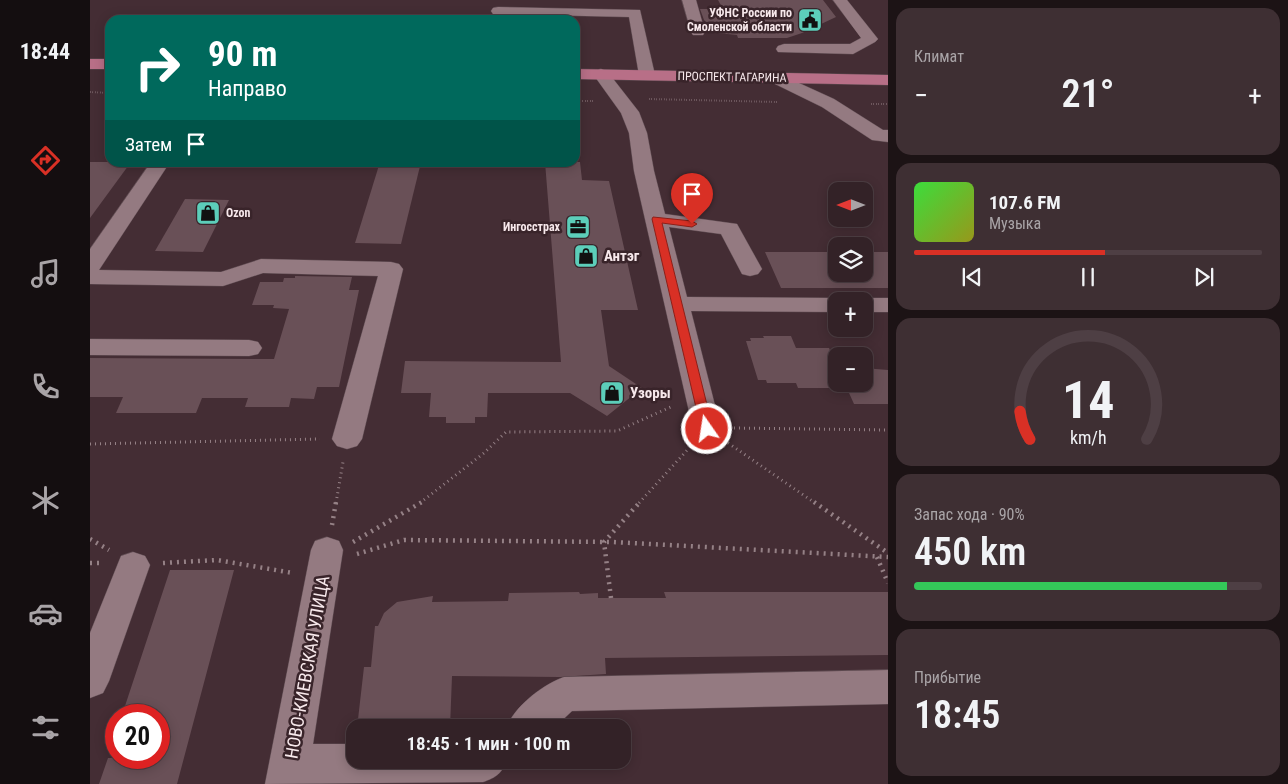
<!DOCTYPE html>
<html lang="ru">
<head>
<meta charset="utf-8">
<style>
	:root { --surface:#332227; --page:#3e2f33; --text:#f1f3f6; --muted:#a9a4a7; --line:#4e3f44; --accent:#d93025 }
	body { margin:0; font-family:"Roboto Condensed",sans-serif; background:var(--page); color:var(--text); height:100vh; display:flex; flex-direction:column; font-size:19px; white-space:nowrap }
	* { box-sizing:border-box; margin:0 }
	p { font-size:16px; color:var(--muted) }
	.icon { flex:none; width:28px; height:28px; fill:none; stroke:currentColor; stroke-width:2; stroke-linecap:round; stroke-linejoin:round }
	.map { position:relative; flex:1; overflow:hidden }
	.panel { display:flex; flex-direction:column; gap:8px; padding:8px; background:#1c1315; width:400px }
	.panel>* { flex:none }
	.top-card { position:absolute; left:15px; top:15px; width:475px; height:152px; border-radius:15px; box-shadow:0 2px 12px #0003,0 0 0 1px var(--line); background:#00695c; color:#fff; overflow:hidden }
	.needle { width:32px; rotate:270deg }
	.fabs { position:absolute; left:738px; top:182px; display:grid; gap:10px }
	.fabs a { display:grid; place-items:center; width:45px; height:45px; border-radius:10px; background:var(--surface); box-shadow:0 2px 12px #0003,0 0 0 1px var(--line); font-size:25px }
	.speed { position:absolute; left:15px; top:704px; display:flex; gap:10px; font-size:25px; font-weight:700; text-align:center }
	.speed>* { display:grid; place-content:center; width:65px; height:65px; border-radius:50%; background:var(--surface); box-shadow:0 2px 12px #0003,0 0 0 1px var(--line); line-height:1 }
	.speed .limit { border:8px solid #d22; background:#fff; color:#111 }
	.pin { position:absolute; display:grid; place-items:center; width:42px; height:42px; color:#fff; margin:-51px -21px; border-radius:50% 50% 50% 0; rotate:-45deg; box-shadow:0 0 5px #0007 }
	.pin .icon { rotate:45deg }
	.me { position:absolute; width:55px; margin:-28px; rotate:347deg; stroke-linejoin:round; filter:drop-shadow(0 0 4px #0008) }
	.turn { display:flex; align-items:center; gap:18px; height:105px; padding:0 20px; font-size:22px }
	.turn .icon { width:65px; height:65px; stroke-width:2.5 }
	.turn b { display:block; font-size:35px; line-height:42px }
	.then { display:flex; align-items:center; height:48px; padding:0 20px; background:#0003; gap:10px; font-size:19px }
	.big { font-size:38px; font-weight:600; line-height:1.1 }
	.panel .widget { flex:1; display:flex; flex-direction:column; justify-content:center; gap:8px; min-width:0; padding:0 18px; border-radius:15px; background:var(--page) }
	.panel .dial { align-items:center; gap:0 }
	.dial svg { height:130px; overflow:visible; fill:none; stroke:var(--line); stroke-width:7; stroke-linecap:round; text-anchor:middle }
	.dial text { fill:var(--text); stroke:none }
	.song { display:flex; align-items:center; gap:15px }
	.cover { width:60px; height:60px; border-radius:8px; background:linear-gradient(135deg,hsl(120 70% 55%),hsl(60 70% 35%)) }
	.played { height:5px; border-radius:2px; background:linear-gradient(90deg,var(--accent) 55%,var(--line) 55%) }
	.keys { display:flex; justify-content:space-around; direction:ltr }
	.heat { display:flex; justify-content:space-between; align-items:center; font-size:28px; direction:ltr }
	.charge { height:8px; border-radius:4px; background:linear-gradient(90deg,#34c759 90%,var(--line) 0) }
	.trip { position:absolute; left:256px; top:719px; width:285px; height:50px; border-radius:15px; background:var(--surface); box-shadow:0 2px 12px #0003,0 0 0 1px var(--line); font-weight:600; line-height:50px; text-align:center }
	main { display:flex; flex:1; min-height:0 }
	.menu { display:flex; flex-direction:column; width:90px; justify-content:space-around; align-items:center; background:#140e10; color:var(--muted) }
	.menu .icon { width:35px; height:35px }
	.menu .selected { color:var(--accent) }
	.menu b { font-size:22px; color:var(--text) }
	.map>svg:first-child { display:block }
	.building { fill:#695057 }
	.lines { fill:none; stroke-linecap:round; stroke-linejoin:round }
	.minor-casing { stroke:#5f4c52; stroke-width:1 }
	.major-casing { stroke:#5f4c52; stroke-width:1 }
	.path-far2 { stroke:#958186; stroke-width:2; stroke-dasharray:0.5 2; stroke-linecap:butt }
	.path-far1 { stroke:#958186; stroke-width:3; stroke-dasharray:1 4; stroke-linecap:butt }
	.path { stroke:#958186; stroke-width:4.5; stroke-dasharray:2 5; stroke-linecap:butt }
	.minor { fill:#947a81; fill-rule:evenodd }
	.major { fill:#b86f87; fill-rule:evenodd }
	.route { fill:#d93025; stroke:#8d1f18 }
	.labels { text-anchor:middle; dominant-baseline:central; stroke-width:5; stroke-linejoin:round; paint-order:stroke }
	.far-poi-label { font-size:12px; font-weight:bold; fill:#f7e8eb; stroke:#39242a; text-anchor:end }
	.far-street-label { font-size:12px; fill:#f7e8eb; stroke:#39242a }
	.poi-label { font-size:15px; font-weight:bold; fill:#f7e8eb; stroke:#39242a; text-anchor:start }
	.near-street-label { font-size:18px; fill:#f7e8eb; stroke:#39242a }
</style>
</head>
<body>
<main>
<nav class="menu">
<b>18:44</b>
<svg class="icon selected" aria-label="directions" viewBox="0 0 24 24"><path d="M12 3l9 9-9 9-9-9zM9 14v-3h6M13 9l2 2-2 2"/></svg>
<svg class="icon" aria-label="music" viewBox="0 0 24 24"><path d="M9 18V5l10-2v13"/><circle cx="6" cy="18" r="3"/><circle cx="16" cy="16" r="3"/></svg>
<svg class="icon" aria-label="phone" viewBox="0 0 24 24"><path d="M5 4h4l2 5-3 2q2 4 5 5l2-3 5 2v4C11 20 4 13 5 4z"/></svg>
<svg class="icon" aria-label="climate" viewBox="0 0 24 24"><path d="M12 3v18M4 7l16 10M4 17L20 7"/></svg>
<svg class="icon" aria-label="car" viewBox="0 0 24 24"><path d="M5 17H2v-5l4-1 3-4h7l3 4 3 1v5h-3M9 17h6M6 11h13"/><circle cx="7" cy="17" r="2"/><circle cx="17" cy="17" r="2"/></svg>
<svg class="icon" aria-label="filters" viewBox="0 0 24 24"><path d="M4 7h16M4 17h16"/><circle cx="9" cy="7" r="2"/><circle cx="15" cy="17" r="2"/></svg>
</nav>
<div class="map">
<svg width="798" height="784" viewBox="0 0 798 784">
	<rect width="100%" height="100%" fill="#442d34"/>
	<!-- building -->
	<g class="building">
		<path d="M628,0H733L746,17L712,33L697,38H648L647,35L627,33L614,20L610,9H633Z"/>
		<path d="M0,162H41L0,218Z"/>
		<path d="M290,162H331L311,244L265,243Z"/>
		<path d="M455,162H490L492,180L519,181L548,310H511L519,366L552,388L517,416L480,393H398L397,417H385V423H356V417H339L341,393H311L315,361L471,362Z"/>
		<path d="M95,199L139,200L113,252L65,251Z"/>
		<path d="M675,252H746V274H774V252H798V288H691Z"/>
		<path d="M205,276L262,277L259,290H269L249,387H227L224,399L201,398L199,407H155L158,398H112L106,413H26L33,397H0V358L184,359L199,309L183,308L184,305H162L170,282H193L194,278H205Z"/>
		<path d="M673,336H701L706,348H739L746,364V388H708L706,383H677L676,380H668L656,341H661L660,338H674Z"/>
		<path d="M774,368L798,370V404H764L755,384H774Z"/>
		<path d="M80,570H144L87,784H9L18,758H69V715H32Z"/>
		<path d="M489,592L490,594L508,593V598H576L574,592H798V655L515,658L516,674L470,677L362,676L360,728H267L274,667H281L285,626H288L294,613L307,602L343,596L342,602L418,601L419,593Z"/>
	</g>
	<g class="lines">
		<defs>
			<g id="minor">
				<path d="M592,0H606L615,32L613,35H603L601,32Z"/>
				<path d="M743,0H757L788,39L785,42L763,54L688,52L686,49L688,46L694,44H760L771,38Z"/>
				<path d="M408,7L550,10L565,75L563,78H551L549,75L539,17L403,14L401,11L403,8Z"/>
				<path d="M511,69L517,71L549,112L557,133L564,171L575,214L647,224L672,269L668,274L660,276L652,274L631,234L579,227L597,297L746,298L756,301H746V312L601,311L631,429L627,436L617,439L607,436L603,429L544,171L539,133L531,113L503,74L505,71Z"/>
				<path d="M687,73L744,99L793,130H798V142L782,140L732,107L681,82L679,78L681,74Z"/>
				<path d="M61,162H80L9,270L131,272L171,259L301,262L309,264L313,269L272,439L267,446L257,449L247,446L242,439L288,276L173,273L133,286L0,284V249Z"/>
				<path d="M774,298H798V312H774V301H764Z"/>
				<path d="M0,339L159,340L168,342L172,348L168,354L159,356L0,355Z"/>
				<path d="M237,537L249,541L253,550L223,744H265V760H417C411,774 407,777 393,782L175,784L221,550L225,541Z"/>
				<path d="M43,552L55,556L60,565L19,681L13,693L0,698V633L31,556Z"/>
				<path d="M798,670V704L482,711L464,728H416C425,706 452,685 474,677Z"/>
			</g>
			<g id="major">
				<rect x="0" y="59" width="20" height="10"/>
				<path d="M485,69L798,75V85L485,79Z"/>
			</g>
		</defs>
		<!-- minor casing -->
		<use href="#minor" class="minor-casing"/>
		<!-- major casing -->
		<use href="#major" class="major-casing"/>
		<!-- path-far2 -->
		<g class="path-far2">
			<path d="M0,92L20,93"/>
			<path d="M559,99L687,102"/>
			<path d="M485,101H505"/>
			<path d="M781,104H798"/>
		</g>
		<!-- path-far1 -->
		<g class="path-far1">
			<path d="M644,428L798,430"/>
			<path d="M638,443L725,503"/>
			<path d="M0,444L230,439"/>
			<path d="M246,503L253,462"/>
			<path d="M330,503L394,453L416,432L527,431L583,406"/>
			<path d="M549,503L600,447"/>
		</g>
		<!-- path -->
		<g class="path">
			<path d="M724,502L798,553"/>
			<path d="M242,525L246,502"/>
			<path d="M0,539L19,550"/>
			<path d="M263,542L332,502"/>
			<path d="M267,554L314,540L523,542L798,557"/>
			<path d="M787,557L798,583"/>
			<path d="M0,563H12"/>
			<path d="M73,563L127,560L203,573"/>
			<path d="M521,598L514,542L550,502"/>
		</g>
		<!-- minor -->
		<use href="#minor" class="minor"/>
		<!-- major -->
		<use href="#major" class="major"/>
	</g>
	<!-- route -->
	<path class="route" d="M563,217L602,221L607,224L602,227L572,223L623,429L617,433L611,429L562,219Z"/>
	<!-- icons -->
	<defs>
		<symbol id="civic-square" viewBox="-11 -11 22 22"><rect x="-9" y="-9" width="18" height="18" rx="4" fill="#5cceba" stroke="#39242a"/><path d="M-.6-6.5H3V-4.5H.6V-3L4-1V1h2V6H-6V1h2V-1L-.6-3ZM-1.2 2.5V6h2.4V2.5Z" fill="#111"/></symbol>
		<symbol id="shop-square" viewBox="-11 -11 22 22"><rect x="-9" y="-9" width="18" height="18" rx="4" fill="#5cceba" stroke="#39242a"/><path d="M-5-2.5h2.3a2.7 3.5 0 0 1 5.4 0H5L5.5 6h-11ZM-1.5-2.5h3a1.5 2.3 0 0 0-3 0Z" fill="#111"/></symbol>
		<symbol id="office-square" viewBox="-11 -11 22 22"><rect x="-9" y="-9" width="18" height="18" rx="4" fill="#5cceba" stroke="#39242a"/><path d="M-6-3h4V-5.5h4V-3h4V5H-6ZM-1-4.5V-3h2v-1.5ZM-6 0V1H6V0Z" fill="#111"/></symbol>
	</defs>
	<g fill-rule="evenodd">
		<use href="#civic-square" x="706" y="6" width="28" height="28"/>
		<use href="#shop-square" x="104" y="199" width="28" height="28"/>
		<use href="#office-square" x="474" y="213" width="28" height="28"/>
		<use href="#shop-square" x="482" y="242" width="28" height="28"/>
		<use href="#shop-square" x="508" y="379" width="28" height="28"/>
	</g>
	<g class="labels">
		<!-- far-poi labels -->
		<g class="far-poi-label">
			<text x="702" y="13">УФНС России по<tspan x="702" dy="14">Смоленской области</tspan></text>
			<text x="136" y="213" text-anchor="start">Ozon</text>
			<text x="470" y="227">Ингосстрах</text>
		</g>
		<!-- far-street labels -->
		<g class="far-street-label">
			<text transform="translate(642 77) rotate(1)">ПРОСПЕКТ ГАГАРИНА</text>
		</g>
		<!-- poi labels -->
		<g class="poi-label">
			<text x="514" y="256">Антэг</text>
			<text x="540" y="393">Узоры</text>
		</g>
		<!-- near-street labels -->
		<g class="near-street-label">
			<text transform="translate(217 667) rotate(-80)">НОВО-КИЕВСКАЯ УЛИЦА</text>
		</g>
	</g>
</svg>
<div class="fabs">
<a><svg class="needle" viewBox="-14 -14 28 28"><path d="M0-13l5 13h-10z" fill="#e53935"/><path d="M0 13l5-13h-10z" fill="#a9a4a7"/></svg></a>
<a><svg class="icon" aria-label="layers" viewBox="0 0 24 24"><path d="M12 4l9 5-9 5-9-5zM3 14l9 5 9-5"/></svg></a>
<a>+</a>
<a>−</a>
</div>
<div class="speed"><div class="limit">20</div></div>
<div class="pin" style="left:602px;top:224px;background:#d93025"><svg class="icon" aria-label="arrive" viewBox="0 0 24 24"><path d="M6 21V4h12l-3 4 3 4H6"/></svg></div>
<svg class="me" style="left:617px;top:429px" viewBox="-20 -20 40 40"><circle r="17" fill="#d93025" stroke="#fff" stroke-width="3"/><path d="M0-11L8 9 0 5-8 9z" fill="#fff"/></svg>
<div class="trip">18:45 · 1 мин · 100 m</div>
<div class="top-card">
<div class="turn"><svg class="icon" aria-label="right" viewBox="0 0 24 24"><path d="M7 20v-9h11M14 6l5 5-5 5"/></svg><div><b>90 m</b>Направо</div></div>
<div class="then">Затем<svg class="icon" aria-label="arrive" viewBox="0 0 24 24"><path d="M6 21V4h12l-3 4 3 4H6"/></svg></div>
</div>
</div>
<section class="panel">
<div class="widget"><p>Климат</p>
<div class="heat"><a>−</a><b class="big">21°</b><a>+</a></div>
</div>
<div class="widget">
<div class="song"><i class="cover"></i><div><b>107.6 FM</b><p>Музыка</p></div></div>
<div class="played"></div>
<div class="keys"><svg class="icon" aria-label="previous" viewBox="0 0 24 24"><path d="M18 5L8 12l10 7zM5 5v14"/></svg><svg class="icon" aria-label="pause" viewBox="0 0 24 24"><path d="M8 5v14M16 5v14"/></svg><svg class="icon" aria-label="next" viewBox="0 0 24 24"><path d="M6 5l10 7-10 7zM19 5v14"/></svg></div>
</div>
<div class="widget dial"><svg viewBox="0 0 100 80">
<path d="M14 69A42 42 0 1 1 86 69"/>
<path d="M14 69A42 42 0 0 1 8 52" stroke="#d93025"/>
<text x="50" y="56" font-size="32" font-weight="700">14</text>
<text x="50" y="72" font-size="11">km/h</text>
</svg></div>
<div class="widget"><p>Запас хода · 90%</p><b class="big">450 km</b><div class="charge"></div></div>
<div class="widget"><p>Прибытие</p><b class="big">18:45</b></div>
</section>
</main>
</body>
</html>
